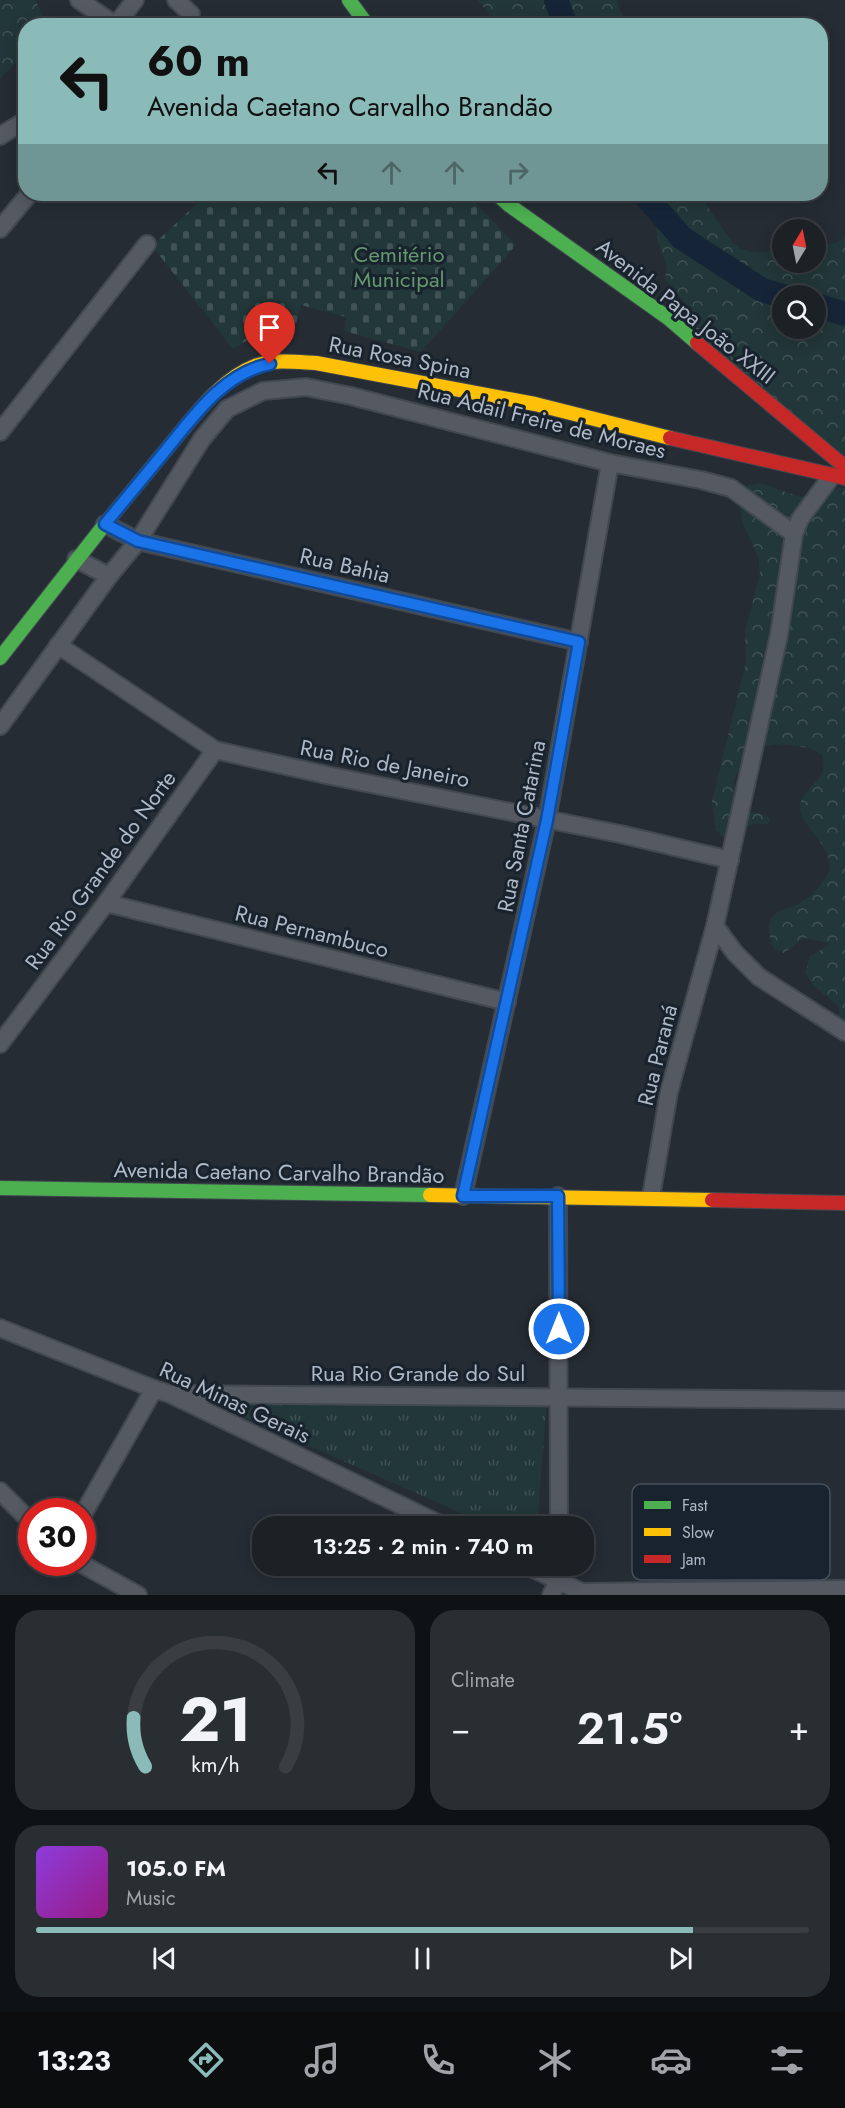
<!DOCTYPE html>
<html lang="en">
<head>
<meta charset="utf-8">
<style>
	:root { --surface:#1c2126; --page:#292e32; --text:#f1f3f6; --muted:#a0a3a7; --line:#3a3e43; --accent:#8bbbb9 }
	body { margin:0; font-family:Jost,sans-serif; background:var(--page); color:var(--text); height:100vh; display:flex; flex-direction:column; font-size:22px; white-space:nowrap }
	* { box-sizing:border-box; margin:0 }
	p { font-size:20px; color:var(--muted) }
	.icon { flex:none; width:33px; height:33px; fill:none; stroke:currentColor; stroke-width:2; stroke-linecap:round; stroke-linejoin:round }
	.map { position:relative; height:1595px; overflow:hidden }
	.panel { display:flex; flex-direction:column; gap:15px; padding:15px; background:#0f1215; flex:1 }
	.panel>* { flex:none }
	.guide { position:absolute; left:18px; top:18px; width:810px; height:183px; border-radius:24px; box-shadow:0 3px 15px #0003,0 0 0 2px var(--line); background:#8bbbb9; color:#111; overflow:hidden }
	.needle { width:39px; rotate:10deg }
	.tools { position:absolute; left:772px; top:219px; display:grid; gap:12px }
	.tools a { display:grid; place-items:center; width:54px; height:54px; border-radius:50%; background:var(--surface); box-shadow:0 3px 15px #0003,0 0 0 2px var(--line); font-size:30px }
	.speed { position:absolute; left:18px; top:1498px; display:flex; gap:12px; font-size:30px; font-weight:700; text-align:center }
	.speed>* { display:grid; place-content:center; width:78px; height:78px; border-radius:50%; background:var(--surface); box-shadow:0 3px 15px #0003,0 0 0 2px var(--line); line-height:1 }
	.speed .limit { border:9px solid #d22; background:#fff; color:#111 }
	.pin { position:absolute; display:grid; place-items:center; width:51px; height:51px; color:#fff; margin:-62px -26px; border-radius:50% 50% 50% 0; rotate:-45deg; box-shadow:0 0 6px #0007 }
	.pin .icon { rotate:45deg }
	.me { position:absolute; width:66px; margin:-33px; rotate:0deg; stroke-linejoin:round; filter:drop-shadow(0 0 4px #0008) }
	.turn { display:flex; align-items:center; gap:21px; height:126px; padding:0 30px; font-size:27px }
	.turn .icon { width:78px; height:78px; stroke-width:2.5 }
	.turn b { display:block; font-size:42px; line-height:51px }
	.lanes { display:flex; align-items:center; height:57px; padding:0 30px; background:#0003; justify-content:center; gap:30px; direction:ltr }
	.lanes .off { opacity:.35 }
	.big { font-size:45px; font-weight:600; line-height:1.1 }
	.panel .card { flex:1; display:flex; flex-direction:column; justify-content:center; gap:9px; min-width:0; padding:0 21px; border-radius:24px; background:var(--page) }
	.panel .dial { align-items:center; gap:0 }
	.dial svg { height:156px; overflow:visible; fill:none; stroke:var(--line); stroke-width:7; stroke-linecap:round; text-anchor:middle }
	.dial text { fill:var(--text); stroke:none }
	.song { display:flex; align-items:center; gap:18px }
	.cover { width:72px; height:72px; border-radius:9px; background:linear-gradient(135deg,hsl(270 70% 55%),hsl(310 70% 35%)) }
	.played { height:6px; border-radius:3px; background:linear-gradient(90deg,var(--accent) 85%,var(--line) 85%) }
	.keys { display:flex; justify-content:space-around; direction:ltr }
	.heat { display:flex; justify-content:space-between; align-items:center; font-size:33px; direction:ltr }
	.panel .tiles { flex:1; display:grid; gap:15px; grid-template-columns:1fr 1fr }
	.card:last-child { grid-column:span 2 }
	.trip { position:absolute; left:252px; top:1516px; width:342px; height:60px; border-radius:24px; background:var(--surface); box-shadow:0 3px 15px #0003,0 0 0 2px var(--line); font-weight:600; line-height:60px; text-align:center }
	.tab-bar { display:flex; height:96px; justify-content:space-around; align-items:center; background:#0b0d0f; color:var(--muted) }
	.tab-bar .icon { width:42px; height:42px }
	.tab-bar .on { color:var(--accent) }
	.tab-bar b { font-size:27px; color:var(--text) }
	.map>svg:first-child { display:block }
	.grass { fill:url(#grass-tufts) }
	.forest { fill:url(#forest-crowns); fill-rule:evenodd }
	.cemetery { fill:url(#cemetery-stones) }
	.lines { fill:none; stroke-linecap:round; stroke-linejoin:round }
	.river { stroke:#152437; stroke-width:24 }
	.street-casing { stroke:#424850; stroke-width:20 }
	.fast-casing { stroke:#424850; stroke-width:16 }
	.slow-casing { stroke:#424850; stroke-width:16 }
	.jam-casing { stroke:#424850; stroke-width:16 }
	.street { stroke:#555a62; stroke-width:16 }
	.fast { stroke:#4caf50; stroke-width:14 }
	.slow { stroke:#ffc107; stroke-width:14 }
	.jam { stroke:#c62828; stroke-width:14 }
	.route-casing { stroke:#114b97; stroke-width:15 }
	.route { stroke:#1a73e8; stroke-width:10 }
	.labels { text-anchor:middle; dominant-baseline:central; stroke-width:6; stroke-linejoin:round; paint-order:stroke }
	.park-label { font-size:22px; fill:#64986d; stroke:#19232e }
	.street-label { font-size:22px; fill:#aeb8c6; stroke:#19232e }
	.key { fill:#19232e; stroke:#46505c; stroke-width:1.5 }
	.key-label { font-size:16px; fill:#aeb8c6 }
</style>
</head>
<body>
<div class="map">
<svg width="845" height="1595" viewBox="0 0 845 1595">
	<defs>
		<pattern id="grass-tufts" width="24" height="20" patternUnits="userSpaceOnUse" patternTransform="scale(1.5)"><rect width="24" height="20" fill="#223739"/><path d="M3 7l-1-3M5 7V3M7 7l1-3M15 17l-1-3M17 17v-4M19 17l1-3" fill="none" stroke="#405254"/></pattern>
		<pattern id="forest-crowns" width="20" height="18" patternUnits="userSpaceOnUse" patternTransform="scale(1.5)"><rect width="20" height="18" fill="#223739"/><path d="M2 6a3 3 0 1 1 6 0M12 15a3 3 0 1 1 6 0" fill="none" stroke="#405254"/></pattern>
		<pattern id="cemetery-stones" width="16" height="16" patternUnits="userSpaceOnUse" patternTransform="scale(1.5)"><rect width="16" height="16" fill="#223739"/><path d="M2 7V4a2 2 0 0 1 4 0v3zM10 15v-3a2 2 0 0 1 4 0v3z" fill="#405254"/></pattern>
	</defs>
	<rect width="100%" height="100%" fill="#252c33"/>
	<!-- grass -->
	<path class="grass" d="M201,1398L547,1399L537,1527H493Z"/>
	<!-- forest -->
	<g class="forest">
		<path d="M0,0H35L48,25L26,26L25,54L0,78Z"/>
		<path d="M478,0H617L620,11L629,25H497Z"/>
		<path d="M645,194H699C708,206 729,241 740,248C751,255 771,252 783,249V262H816V248L837,242L845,236V472L697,339L695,315L665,279L667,266L658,243L654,209ZM783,296H816V328H783Z"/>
		<path d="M760,483L801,497L845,487V1023L837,1015L840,1013L838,1006L813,985L805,973L810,956L828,946L829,943L804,938L784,953L773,948C758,905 787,915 809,897C815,892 823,882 827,875C840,852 801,827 800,809C799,792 819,784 823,770C824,766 823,760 823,756L810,748L777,744L756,747L747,752L734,780L737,810L763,814L770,819L768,824H754L723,838L716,829L712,801L746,662L745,632L760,573L758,556L742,522L740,503L742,493L748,485Z"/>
	</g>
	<!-- cemetery -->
	<path class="cemetery" d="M207,194H467L516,245L421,352L344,331L346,317L301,305L296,325L287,317L233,349L152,246Z"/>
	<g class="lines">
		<!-- river -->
		<g class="river">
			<path d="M556,0L566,26"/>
			<path d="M644,194L682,238L762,290L783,296"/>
			<path d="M816,305L845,314"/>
		</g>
		<defs>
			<g id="street">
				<path d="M79,0L114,24"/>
				<path d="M176,0L191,14"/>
				<path d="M115,26L135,0"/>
				<path d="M0,136L26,120"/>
				<path d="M0,229L29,194"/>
				<path d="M0,432L147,244"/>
				<path d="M105,524L138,541L579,642"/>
				<path d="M76,559L109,576"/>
				<path d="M58,645L215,750L331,776L620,834L730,860"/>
				<path d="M0,726L109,576L138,541L202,439L227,409L263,391L306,387L351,396L610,463L701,480L731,488L794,534"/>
				<path d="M106,903L507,1002"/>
				<path d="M715,926L735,953L759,977L845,1032"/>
				<path d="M0,1044L106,903L215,750"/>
				<path d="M463,1196L547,820L610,463"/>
				<path d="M558,1196L559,1527"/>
				<path d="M651,1197L669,1092L715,926L779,635L794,534L800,519L831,477"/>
				<path d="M0,1328L154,1389L170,1394L446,1527"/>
				<path d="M170,1394L845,1400"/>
				<path d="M0,1491L32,1523"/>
				<path d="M82,1516L154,1389"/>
				<path d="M80,1563L138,1595"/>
				<path d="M527,1566L588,1595"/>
				<path d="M581,1592L845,1589"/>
				<path d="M551,1595L558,1581V1566"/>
			</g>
			<g id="fast">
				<path d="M349,0L368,26"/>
				<path d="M497,194L509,205L668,318L697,343"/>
				<path d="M0,658L105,524L184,428"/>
				<path d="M0,1188L430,1195"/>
			</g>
			<g id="slow">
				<path d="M184,428C203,405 226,377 255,366C274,359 296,362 316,363L535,404L670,438"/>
				<path d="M430,1195L712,1200"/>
			</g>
			<g id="jam">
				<path d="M697,343L845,467"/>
				<path d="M670,438L845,478"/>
				<path d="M712,1200L845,1203"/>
			</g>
		</defs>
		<!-- street casing -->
		<use href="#street" class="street-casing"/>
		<!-- fast casing -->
		<use href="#fast" class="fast-casing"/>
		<!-- slow casing -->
		<use href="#slow" class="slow-casing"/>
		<!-- jam casing -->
		<use href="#jam" class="jam-casing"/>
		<!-- street -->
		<use href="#street" class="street"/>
		<!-- fast -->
		<use href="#fast" class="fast"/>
		<!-- slow -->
		<use href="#slow" class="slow"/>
		<!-- jam -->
		<use href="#jam" class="jam"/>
	</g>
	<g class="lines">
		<defs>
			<path id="route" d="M270,364C222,373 191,420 162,455C143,478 124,501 105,524L138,541L579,642L547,820L463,1196H558L559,1329"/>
		</defs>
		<!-- route casing -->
		<use href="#route" class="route-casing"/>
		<!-- route -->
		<use href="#route" class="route"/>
	</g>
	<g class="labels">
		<!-- park labels -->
		<g class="park-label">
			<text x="399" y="254">Cemitério<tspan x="399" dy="25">Municipal</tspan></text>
		</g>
		<!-- street labels -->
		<g class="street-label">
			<text transform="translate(686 311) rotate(38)">Avenida Papa João XXIII</text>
			<text transform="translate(400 357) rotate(11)">Rua Rosa Spina</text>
			<text transform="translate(542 420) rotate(14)">Rua Adail Freire de Moraes</text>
			<text transform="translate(345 565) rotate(13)">Rua Bahia</text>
			<text transform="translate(385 763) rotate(11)">Rua Rio de Janeiro</text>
			<text transform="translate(521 826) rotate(-79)">Rua Santa Catarina</text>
			<text transform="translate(100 870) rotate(-54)">Rua Rio Grande do Norte</text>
			<text transform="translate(312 931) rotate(14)">Rua Pernambuco</text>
			<text transform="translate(657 1055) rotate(-76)">Rua Paraná</text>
			<text transform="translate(279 1172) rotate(1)">Avenida Caetano Carvalho Brandão</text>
			<text x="418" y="1373">Rua Rio Grande do Sul</text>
			<text transform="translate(235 1402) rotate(25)">Rua Minas Gerais</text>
		</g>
	</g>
	<!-- legend -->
	<rect x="632" y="1484" width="198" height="96" rx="9" class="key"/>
	<rect x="644" y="1501" width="27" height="8" fill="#4caf50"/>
	<rect x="644" y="1528" width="27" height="8" fill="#ffc107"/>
	<rect x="644" y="1555" width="27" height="8" fill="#c62828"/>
	<g class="key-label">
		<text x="682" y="1511">Fast</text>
		<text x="682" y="1538">Slow</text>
		<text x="682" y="1565">Jam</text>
	</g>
</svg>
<div class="tools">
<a><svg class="needle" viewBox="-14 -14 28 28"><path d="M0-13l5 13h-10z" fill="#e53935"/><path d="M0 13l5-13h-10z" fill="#a0a3a7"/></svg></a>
<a><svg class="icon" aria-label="search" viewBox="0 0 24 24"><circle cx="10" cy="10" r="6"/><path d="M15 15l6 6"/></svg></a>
</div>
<div class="speed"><div class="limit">30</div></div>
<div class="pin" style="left:270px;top:364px;background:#d93025"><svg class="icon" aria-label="arrive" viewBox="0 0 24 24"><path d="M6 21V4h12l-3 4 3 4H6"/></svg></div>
<svg class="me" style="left:559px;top:1329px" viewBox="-20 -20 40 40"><circle r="17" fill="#1a73e8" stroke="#fff" stroke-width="3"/><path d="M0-11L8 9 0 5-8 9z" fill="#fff"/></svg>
<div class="trip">13:25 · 2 min · 740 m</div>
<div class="guide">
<div class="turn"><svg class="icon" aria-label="left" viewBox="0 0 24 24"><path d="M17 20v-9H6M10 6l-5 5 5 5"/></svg><div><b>60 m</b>Avenida Caetano Carvalho Brandão</div></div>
<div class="lanes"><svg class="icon" aria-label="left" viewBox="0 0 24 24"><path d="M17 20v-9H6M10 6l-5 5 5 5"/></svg><svg class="icon off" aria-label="ahead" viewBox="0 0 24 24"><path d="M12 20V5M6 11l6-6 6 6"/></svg><svg class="icon off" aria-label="ahead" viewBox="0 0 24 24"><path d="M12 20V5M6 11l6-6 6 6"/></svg><svg class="icon off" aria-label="right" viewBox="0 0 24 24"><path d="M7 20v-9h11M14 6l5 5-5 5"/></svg></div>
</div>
</div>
<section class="panel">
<div class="tiles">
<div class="card dial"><svg viewBox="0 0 100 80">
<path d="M14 69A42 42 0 1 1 86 69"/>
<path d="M14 69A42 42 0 0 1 8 44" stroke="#8bbbb9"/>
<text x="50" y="56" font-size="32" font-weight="700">21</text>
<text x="50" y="72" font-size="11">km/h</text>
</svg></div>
<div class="card"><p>Climate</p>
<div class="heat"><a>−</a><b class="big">21.5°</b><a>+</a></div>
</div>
<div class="card">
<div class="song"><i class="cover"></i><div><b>105.0 FM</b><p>Music</p></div></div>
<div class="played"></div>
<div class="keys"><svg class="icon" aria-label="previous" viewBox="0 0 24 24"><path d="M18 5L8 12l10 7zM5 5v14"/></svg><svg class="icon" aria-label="pause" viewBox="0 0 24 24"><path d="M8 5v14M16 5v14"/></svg><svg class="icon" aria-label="next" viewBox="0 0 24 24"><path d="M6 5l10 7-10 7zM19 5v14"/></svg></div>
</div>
</div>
</section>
<nav class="tab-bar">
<b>13:23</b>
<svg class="icon on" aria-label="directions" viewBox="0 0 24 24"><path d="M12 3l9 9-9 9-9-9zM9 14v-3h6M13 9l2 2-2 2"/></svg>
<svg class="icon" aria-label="music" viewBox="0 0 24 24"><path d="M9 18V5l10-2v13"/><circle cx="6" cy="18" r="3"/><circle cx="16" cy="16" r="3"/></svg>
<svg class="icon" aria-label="phone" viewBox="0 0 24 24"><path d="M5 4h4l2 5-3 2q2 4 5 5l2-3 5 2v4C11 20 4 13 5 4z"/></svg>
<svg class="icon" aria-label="climate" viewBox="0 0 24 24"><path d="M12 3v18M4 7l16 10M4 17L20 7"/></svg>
<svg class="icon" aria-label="car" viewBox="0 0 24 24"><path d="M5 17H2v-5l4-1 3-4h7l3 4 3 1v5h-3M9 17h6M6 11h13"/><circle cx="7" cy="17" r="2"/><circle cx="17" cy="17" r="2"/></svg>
<svg class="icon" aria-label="filters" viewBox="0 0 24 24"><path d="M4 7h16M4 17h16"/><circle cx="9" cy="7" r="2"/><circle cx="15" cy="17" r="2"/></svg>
</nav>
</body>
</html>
